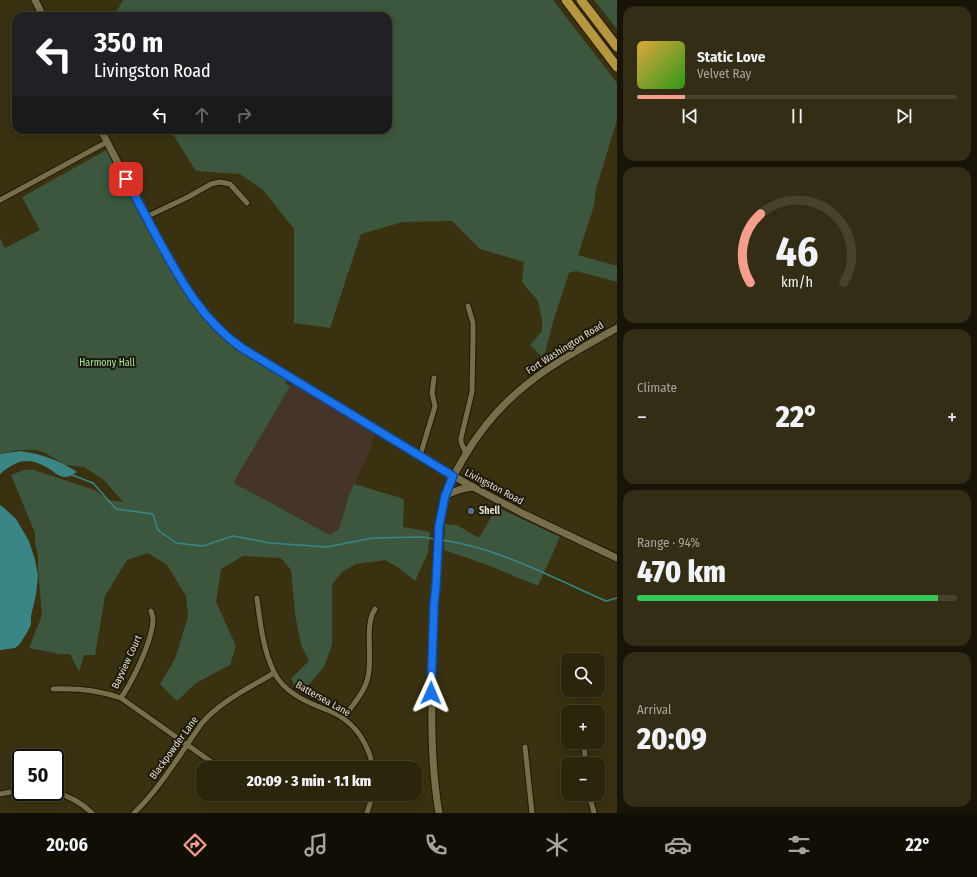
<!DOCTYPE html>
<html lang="en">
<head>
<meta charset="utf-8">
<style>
	:root { --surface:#2b250c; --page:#332d15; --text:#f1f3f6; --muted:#a6a59d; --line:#47422d; --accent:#f59d8e }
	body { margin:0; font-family:"Fira Sans Condensed",sans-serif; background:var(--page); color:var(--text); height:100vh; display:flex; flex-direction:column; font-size:15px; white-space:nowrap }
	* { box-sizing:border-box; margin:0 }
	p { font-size:13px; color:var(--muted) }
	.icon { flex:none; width:22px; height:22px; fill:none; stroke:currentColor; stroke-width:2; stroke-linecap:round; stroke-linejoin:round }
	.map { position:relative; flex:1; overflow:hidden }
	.side { display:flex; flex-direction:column; gap:6px; padding:6px; background:#181407; width:360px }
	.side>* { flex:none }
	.hud { position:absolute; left:12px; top:12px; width:380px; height:122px; border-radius:12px; box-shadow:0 2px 10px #0003,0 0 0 1px var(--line); background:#202124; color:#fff; overflow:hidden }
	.tools { position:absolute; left:561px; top:653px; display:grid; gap:8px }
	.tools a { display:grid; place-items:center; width:44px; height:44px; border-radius:8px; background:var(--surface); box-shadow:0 2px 10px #0003,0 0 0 1px var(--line); font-size:20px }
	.speed { position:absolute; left:12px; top:749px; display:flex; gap:8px; font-size:20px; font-weight:700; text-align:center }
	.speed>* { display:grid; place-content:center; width:52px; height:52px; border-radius:50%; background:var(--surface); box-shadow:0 2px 10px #0003,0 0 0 1px var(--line); line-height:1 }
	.speed .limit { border:2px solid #111; border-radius:6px; background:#fff; color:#111 }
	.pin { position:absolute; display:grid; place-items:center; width:34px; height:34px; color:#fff; margin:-17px; border-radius:8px; box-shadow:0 2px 6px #0006 }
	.me { position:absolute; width:44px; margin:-22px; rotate:1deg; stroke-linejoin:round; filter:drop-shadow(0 0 3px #0008) }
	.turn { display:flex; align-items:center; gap:14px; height:84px; padding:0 16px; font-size:18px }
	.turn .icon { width:52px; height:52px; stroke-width:2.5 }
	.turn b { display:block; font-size:28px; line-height:34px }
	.lanes { display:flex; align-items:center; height:38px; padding:0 16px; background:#0003; justify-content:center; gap:20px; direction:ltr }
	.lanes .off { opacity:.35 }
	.big { font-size:30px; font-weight:800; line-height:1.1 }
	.side .card { flex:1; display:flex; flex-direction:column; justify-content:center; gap:6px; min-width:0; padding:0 14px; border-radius:12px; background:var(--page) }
	.side .dial { align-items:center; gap:0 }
	.dial svg { height:104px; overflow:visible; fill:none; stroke:var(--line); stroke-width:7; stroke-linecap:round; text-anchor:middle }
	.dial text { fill:var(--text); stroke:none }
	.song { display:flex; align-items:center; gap:12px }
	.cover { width:48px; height:48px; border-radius:6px; background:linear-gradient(135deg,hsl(40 70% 55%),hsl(110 70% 35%)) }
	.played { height:4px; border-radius:2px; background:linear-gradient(90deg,var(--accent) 15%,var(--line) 15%) }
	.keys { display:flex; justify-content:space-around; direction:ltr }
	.heat { display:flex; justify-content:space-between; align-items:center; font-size:22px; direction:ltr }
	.charge { height:6px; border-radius:3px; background:linear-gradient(90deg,#34c759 94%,var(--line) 0) }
	.trip { position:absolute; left:196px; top:761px; width:226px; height:40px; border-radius:12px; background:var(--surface); box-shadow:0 2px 10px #0003,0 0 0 1px var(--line); font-weight:800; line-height:40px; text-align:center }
	.dock { display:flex; height:64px; justify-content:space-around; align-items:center; background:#110f05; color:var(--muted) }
	.dock .icon { width:28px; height:28px }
	.dock .on { color:var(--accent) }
	.dock b { font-size:18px; color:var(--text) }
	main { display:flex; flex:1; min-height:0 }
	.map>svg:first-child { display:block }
	.education { fill:#453529 }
	.green { fill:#3c573d }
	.water { fill:#3a8687 }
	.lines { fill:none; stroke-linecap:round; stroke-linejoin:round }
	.stream { stroke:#3a8687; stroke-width:1.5 }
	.minor-casing { stroke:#211800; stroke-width:7 }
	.secondary-casing { stroke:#211800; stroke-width:9 }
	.trunk-casing { stroke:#211800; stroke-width:11 }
	.minor { stroke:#776e4c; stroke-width:5 }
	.secondary { stroke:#776e4c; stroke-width:7 }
	.trunk { stroke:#b49740; stroke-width:9 }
	.route-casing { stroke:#114b97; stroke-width:10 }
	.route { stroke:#1a73e8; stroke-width:7 }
	.service-dot { fill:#5c6f8a; stroke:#1d190b; stroke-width:1.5 }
	.labels { text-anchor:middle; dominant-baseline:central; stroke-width:4; stroke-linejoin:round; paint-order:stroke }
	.street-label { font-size:10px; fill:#e2ddcb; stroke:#1d190b }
	.park-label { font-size:10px; fill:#a4e4a7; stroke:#1d190b }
	.poi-label { font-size:10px; font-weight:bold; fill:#e2ddcb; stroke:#1d190b; text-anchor:start }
</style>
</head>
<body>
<main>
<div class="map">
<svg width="617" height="813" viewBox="0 0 617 813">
	<rect width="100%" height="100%" fill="#393110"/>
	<!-- education -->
	<path class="education" d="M291,383L375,433L370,451L349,495L339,529L330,535L234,483L267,411Z"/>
	<!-- green -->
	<g class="green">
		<path d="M123,0H553L617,83V120L596,189L594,206L578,255L617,266V282L576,271L569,273L554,319L545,353L541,356L530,345L542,331V320L538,301L522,282L524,262L480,249L452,221L403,222L361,234L330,328L294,323V229L263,190L240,174L196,171L170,130H388V16H114Z"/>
		<path d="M594,0H617V29Z"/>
		<path d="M110,148L148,223L211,322L287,378L285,383L290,386L239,473L234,483L330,535L339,529L349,495L354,484L404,499L403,527L430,532L428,553L415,581L399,568L385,560L356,564L342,572L332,585V645L324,667L305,689L295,686L291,678L309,661L301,645L295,614L291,570L281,558L243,556L221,569L216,602L236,646L230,665L196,683L177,701L160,684L175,659L188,617L186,596L167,565L148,553L127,560L105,596L95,655H84L79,672L70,654H60L29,648L42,615L38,569V555L35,544V533L11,475L24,470H34L95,490L108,500L123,502L104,480L84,467L66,465L45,453L37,450H18L0,454V238L5,248L40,230L22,197Z"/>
		<path d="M497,507L560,537L538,586L485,564L444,550L445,524L457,525L479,538Z"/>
	</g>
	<!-- water -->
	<g class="water">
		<path d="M20,451C41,454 59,460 77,472C73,474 70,477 65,477C60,477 55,473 51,470C30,457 19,458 0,474V454Z"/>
		<path d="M0,505L3,507L16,519L29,541L35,560L38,576L36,595L31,616V624L28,631L19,645L15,648L0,650Z"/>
	</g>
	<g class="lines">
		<!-- stream -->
		<g class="stream">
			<path d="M72,475L93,483L116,509L153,514L158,530L176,543L203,546L233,536L270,543L327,547L372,538L424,537L434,539"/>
			<path d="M442,540C499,548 553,578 606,601L617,598"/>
		</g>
		<defs>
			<g id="minor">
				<path d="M0,200L107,142"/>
				<path d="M146,217L188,197L211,184L220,182L230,184L247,203"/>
				<path d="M466,454L461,442V438L472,392L473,338V323L468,306"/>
				<path d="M420,456L433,413L435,406L432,393L434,378"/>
				<path d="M257,598C260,622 263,650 274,672C283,691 304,701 322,708C330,711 338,714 344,719C360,730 370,750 373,768"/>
				<path d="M53,689C77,688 98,690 121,698L220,768"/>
				<path d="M121,698C133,680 152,642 153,620C153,617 152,614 151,611"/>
				<path d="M344,718C352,705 365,692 368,677C373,657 364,625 375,609"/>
				<path d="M525,747L532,813"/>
				<path d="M584,747L586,764"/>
				<path d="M55,792C69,796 81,802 92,813"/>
				<path d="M0,794L21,790"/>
				<path d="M589,794L594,813"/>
				<path d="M134,813C159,790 182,751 202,723C221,701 249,688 274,673"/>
				<path d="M367,813L373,794"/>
			</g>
			<g id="secondary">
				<path d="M35,0L43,16"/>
				<path d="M101,130C119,165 137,201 156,235C179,278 202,320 242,348L434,465L473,487L522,513L617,558"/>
				<path d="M445,496C454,491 462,488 473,487"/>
				<path d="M439,813C429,755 432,697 433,638C433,627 433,616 434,605C434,598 436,591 436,584C438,557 436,529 443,503C446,487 455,473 463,459C502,391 551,365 617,328"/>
			</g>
			<g id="trunk">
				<path d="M566,0L617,67"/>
				<path d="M581,0L617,47"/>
			</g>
		</defs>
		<!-- minor casing -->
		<use href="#minor" class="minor-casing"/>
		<!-- secondary casing -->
		<use href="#secondary" class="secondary-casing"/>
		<!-- trunk casing -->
		<use href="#trunk" class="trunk-casing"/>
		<!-- minor -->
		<use href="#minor" class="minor"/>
		<!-- secondary -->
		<use href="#secondary" class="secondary"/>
		<!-- trunk -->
		<use href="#trunk" class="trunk"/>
	</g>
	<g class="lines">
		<defs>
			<path id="route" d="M126,179C137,200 148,220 159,241C181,281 203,321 242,348L453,476L445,496L439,526L436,586L434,604L431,693"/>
		</defs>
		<!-- route casing -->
		<use href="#route" class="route-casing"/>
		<!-- route -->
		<use href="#route" class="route"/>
	</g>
	<!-- markers -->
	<circle class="service-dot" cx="471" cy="511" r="4"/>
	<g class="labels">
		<!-- street labels -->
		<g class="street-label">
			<text transform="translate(565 348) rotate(-32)">Fort Washington Road</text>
			<text transform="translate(494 487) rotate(28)">Livingston Road</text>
			<text transform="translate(127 662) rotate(-65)">Bayview Court</text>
			<text transform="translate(323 699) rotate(29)">Battersea Lane</text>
			<text transform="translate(174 748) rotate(-54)">Blackpowder Lane</text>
		</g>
		<!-- park labels -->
		<g class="park-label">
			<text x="107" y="363">Harmony Hall</text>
		</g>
		<!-- poi labels -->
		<g class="poi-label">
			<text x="479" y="511">Shell</text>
		</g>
	</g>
</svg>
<div class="tools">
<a><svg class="icon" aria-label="search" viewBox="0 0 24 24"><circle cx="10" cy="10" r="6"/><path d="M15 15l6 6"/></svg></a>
<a>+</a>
<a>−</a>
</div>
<div class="speed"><div class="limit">50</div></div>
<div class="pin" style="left:126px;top:179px;background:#d93025"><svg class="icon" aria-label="arrive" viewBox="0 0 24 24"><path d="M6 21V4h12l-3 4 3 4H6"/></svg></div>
<svg class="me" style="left:431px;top:693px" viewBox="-20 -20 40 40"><path d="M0-17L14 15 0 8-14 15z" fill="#1a73e8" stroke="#fff" stroke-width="4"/></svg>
<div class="trip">20:09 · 3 min · 1.1 km</div>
<div class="hud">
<div class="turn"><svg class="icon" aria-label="left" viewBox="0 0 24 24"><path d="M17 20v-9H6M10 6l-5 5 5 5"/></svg><div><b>350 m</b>Livingston Road</div></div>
<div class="lanes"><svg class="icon" aria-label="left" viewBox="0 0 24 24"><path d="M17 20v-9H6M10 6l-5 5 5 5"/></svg><svg class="icon off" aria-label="ahead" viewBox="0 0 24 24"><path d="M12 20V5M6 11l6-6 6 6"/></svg><svg class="icon off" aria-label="right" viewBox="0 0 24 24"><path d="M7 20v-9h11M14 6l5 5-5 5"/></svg></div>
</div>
</div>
<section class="side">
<div class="card">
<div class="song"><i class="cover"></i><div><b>Static Love</b><p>Velvet Ray</p></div></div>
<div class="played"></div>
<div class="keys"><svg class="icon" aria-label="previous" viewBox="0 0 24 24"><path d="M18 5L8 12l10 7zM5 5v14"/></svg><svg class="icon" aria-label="pause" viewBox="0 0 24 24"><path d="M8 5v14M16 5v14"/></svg><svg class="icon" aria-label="next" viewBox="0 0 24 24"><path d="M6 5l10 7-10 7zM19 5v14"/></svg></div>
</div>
<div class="card dial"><svg viewBox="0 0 100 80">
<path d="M14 69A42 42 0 1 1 86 69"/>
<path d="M14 69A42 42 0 0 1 22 16" stroke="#f59d8e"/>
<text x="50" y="56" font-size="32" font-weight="700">46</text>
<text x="50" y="72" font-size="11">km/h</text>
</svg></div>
<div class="card"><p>Climate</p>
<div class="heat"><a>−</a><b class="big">22°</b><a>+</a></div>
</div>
<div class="card"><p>Range · 94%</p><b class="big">470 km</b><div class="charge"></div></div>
<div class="card"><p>Arrival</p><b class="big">20:09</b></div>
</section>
</main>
<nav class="dock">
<b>20:06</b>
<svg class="icon on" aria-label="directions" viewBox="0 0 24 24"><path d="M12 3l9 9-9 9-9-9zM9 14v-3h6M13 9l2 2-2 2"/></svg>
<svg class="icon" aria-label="music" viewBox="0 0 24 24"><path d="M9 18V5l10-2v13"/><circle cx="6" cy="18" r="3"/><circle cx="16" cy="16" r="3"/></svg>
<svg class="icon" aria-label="phone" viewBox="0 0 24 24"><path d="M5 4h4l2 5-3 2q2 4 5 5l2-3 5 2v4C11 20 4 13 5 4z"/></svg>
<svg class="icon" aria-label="climate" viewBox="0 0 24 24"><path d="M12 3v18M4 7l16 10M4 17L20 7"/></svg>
<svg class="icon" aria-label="car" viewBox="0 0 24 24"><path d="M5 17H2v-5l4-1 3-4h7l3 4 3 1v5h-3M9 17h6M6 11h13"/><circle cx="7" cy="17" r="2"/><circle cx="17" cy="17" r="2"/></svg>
<svg class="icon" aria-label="filters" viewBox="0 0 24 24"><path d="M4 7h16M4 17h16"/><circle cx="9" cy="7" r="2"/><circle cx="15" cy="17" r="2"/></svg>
<b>22°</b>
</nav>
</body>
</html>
